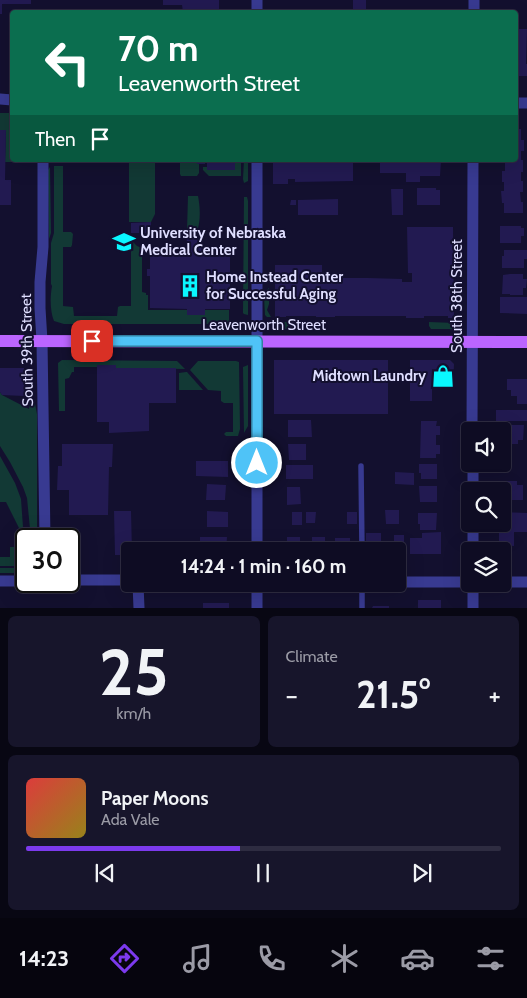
<!DOCTYPE html>
<html lang="en">
<head>
<meta charset="utf-8">
<style>
	:root { --surface:#0e0c23; --page:#17152b; --text:#f1f3f6; --muted:#9b9ba6; --line:#2e2c41; --accent:#7c3aed }
	body { margin:0; font-family:Cabin,sans-serif; background:var(--page); color:var(--text); height:100vh; display:flex; flex-direction:column; font-size:19px; white-space:nowrap }
	* { box-sizing:border-box; margin:0 }
	p { font-size:16px; color:var(--muted) }
	.icon { flex:none; width:28px; height:28px; fill:none; stroke:currentColor; stroke-width:2; stroke-linecap:round; stroke-linejoin:round }
	.map { position:relative; height:608px; overflow:hidden }
	.drawer { display:flex; flex-direction:column; gap:8px; padding:8px; background:#080713; flex:1 }
	.drawer>* { flex:none }
	.top-card { position:absolute; left:10px; top:10px; width:508px; height:152px; border-radius:5px; box-shadow:0 5px 20px #0002,0 0 0 1px var(--line); background:#0b6e4f; color:#fff; overflow:hidden }
	.controls { position:absolute; left:461px; top:422px; display:grid; gap:10px }
	.controls a { display:grid; place-items:center; width:50px; height:50px; border-radius:5px; background:var(--surface); box-shadow:0 5px 20px #0002,0 0 0 1px var(--line); font-size:25px }
	.speed { position:absolute; left:15px; top:528px; display:flex; gap:10px; font-size:25px; font-weight:700; text-align:center }
	.speed>* { display:grid; place-content:center; width:65px; height:65px; border-radius:50%; background:var(--surface); box-shadow:0 5px 20px #0002,0 0 0 1px var(--line); line-height:1 }
	.speed .limit { border:2px solid #111; border-radius:8px; background:#fff; color:#111 }
	.pin { position:absolute; display:grid; place-items:center; width:42px; height:42px; color:#fff; margin:-21px; border-radius:10px; box-shadow:0 2px 8px #0006 }
	.me { position:absolute; width:55px; margin:-28px; rotate:0deg; stroke-linejoin:round; filter:drop-shadow(0 0 4px #0008) }
	.turn { display:flex; align-items:center; gap:18px; height:105px; padding:0 25px; font-size:22px }
	.turn .icon { width:65px; height:65px; stroke-width:2.5 }
	.turn b { display:block; font-size:35px; line-height:42px }
	.then { display:flex; align-items:center; height:48px; padding:0 25px; background:#0003; gap:10px; font-size:19px }
	.big { font-size:38px; font-weight:700; line-height:1.1 }
	.drawer .widget { flex:1; display:flex; flex-direction:column; justify-content:center; gap:8px; min-width:0; padding:0 18px; border-radius:8px; background:var(--page) }
	.drawer .dial { align-items:center; gap:0 }
	.dial b { font-size:65px; line-height:1 }
	.song { display:flex; align-items:center; gap:15px }
	.cover { width:60px; height:60px; border-radius:8px; background:linear-gradient(135deg,hsl(0 70% 55%),hsl(50 70% 35%)) }
	.played { height:5px; border-radius:2px; background:linear-gradient(90deg,var(--accent) 45%,var(--line) 45%) }
	.keys { display:flex; justify-content:space-around; direction:ltr }
	.heat { display:flex; justify-content:space-between; align-items:center; font-size:28px; direction:ltr }
	.drawer .tiles { flex:1; display:grid; gap:8px; grid-template-columns:1fr 1fr }
	.widget:last-child { grid-column:span 2 }
	.trip { position:absolute; left:121px; top:542px; width:285px; height:50px; border-radius:5px; background:var(--surface); box-shadow:0 5px 20px #0002,0 0 0 1px var(--line); font-weight:700; line-height:50px; text-align:center }
	.menu { display:flex; height:80px; justify-content:space-around; align-items:center; background:#06050e; color:var(--muted) }
	.menu .icon { width:35px; height:35px }
	.menu .selected { color:var(--accent) }
	.menu b { font-size:22px; color:var(--text) }
	.map>svg:first-child { display:block }
	.green { fill:#123935 }
	.building { fill:#221a51 }
	.lines { fill:none; stroke-linecap:round; stroke-linejoin:round }
	.lane { stroke:#383a91; stroke-width:5.5 }
	.street { stroke:#383a91; stroke-width:11 }
	.primary { stroke:#bb65ff; stroke-width:12 }
	.route-casing { stroke:#337fa1; stroke-width:12 }
	.route { stroke:#4fc3f7; stroke-width:9 }
	.labels { text-anchor:middle; dominant-baseline:central; stroke-width:4; stroke-linejoin:round; paint-order:stroke }
	.poi-label { font-size:15px; font-weight:bold; fill:#dfdeff; stroke:#13102f; text-anchor:start }
	.street-label { font-size:15px; fill:#dfdeff; stroke:#13102f }
</style>
</head>
<body>
<div class="map">
<svg width="527" height="608" viewBox="0 0 527 608">
	<rect width="100%" height="100%" fill="#13102f"/>
	<!-- green -->
	<g class="green">
		<path d="M0,113H12V160H28V162H5L6,130H0Z"/>
		<path d="M129,160H155V214L151,222H129Z"/>
		<path d="M180,160H197V164H199V173L197,176H181L180,174Z"/>
		<path d="M235,160H241V176H209L203,170V167H207V170H235Z"/>
		<path d="M244,160H248V181L244,183L243,179Z"/>
		<path d="M54,166H63V232H71L73,234L72,245L71,247H63V306L73,307L74,316H117L118,307L120,306H131V240L137,246L142,248V292L146,293V295H148V310H229V324H64L54,321C50,311 50,297 52,286L51,284V243L54,233Z"/>
		<path d="M50,167L51,233L49,239L48,170Z"/>
		<path d="M188,196H198C200,206 201,221 197,231H187Z"/>
		<path d="M244,197H247L248,201V315L244,314L243,313Z"/>
		<path d="M269,288V304L267,310L271,317H267L265,315C265,306 262,293 269,288Z"/>
		<path d="M279,322H314V326L312,329H279Z"/>
		<path d="M429,322L455,323V329H431L429,326Z"/>
		<path d="M62,360L177,361L185,369L116,368V365H98L97,367H74V372H72L69,378L65,379V411H59L58,363Z"/>
		<path d="M198,361H236L239,362L240,429L238,436H226L224,434L226,432H233V403H224L221,401V391L208,390L190,370Z"/>
		<path d="M248,365V426L244,433L243,367Z"/>
		<path d="M186,372H187L203,390H179V373Z"/>
		<path d="M0,392L2,395L29,409L30,398L34,399L37,414V539H31L27,498L23,487L10,462L0,446Z"/>
		<path d="M0,456L15,483L21,499L23,527L26,543V566H0V557H10V547H20V530L6,502H0Z"/>
		<rect x="0" y="568" width="26" height="5"/>
	</g>
	<!-- building -->
	<g class="building">
		<path d="M0,0H31V4H2V14H0Z"/>
		<path d="M163,0H219V12H183L182,5H163Z"/>
		<rect x="353" y="0" width="13" height="11"/>
		<path d="M515,29H527L526,64H527V76H515Z"/>
		<path d="M515,129H521V140H524V151H521V160H523V172H521V181H523V192H520L521,202H523V213H504V203H502L501,191H504V182H502V171H505V160H515Z"/>
		<path d="M0,130H6L5,180H11V205H0Z"/>
		<rect x="197" y="160" width="8" height="4"/>
		<rect x="207" y="160" width="28" height="10"/>
		<path d="M273,160H353V181L295,182V179H288V184H273Z"/>
		<path d="M380,160H441L440,176H420V182H406V173H380Z"/>
		<path d="M417,188H436V190H440V205H417Z"/>
		<path d="M391,189H403V215H392Z"/>
		<path d="M338,199V215H298V200Z"/>
		<path d="M291,200H296V205H290Z"/>
		<path d="M151,222V233H131V223Z"/>
		<path d="M500,226H521V228H524V236H521V243H500Z"/>
		<path d="M407,227H453L454,318H448V316H424V318H406V316H335V317H316V316H286V317H275V265H322V274H318V283H325V278H368L402,279V282H412V273H408Z"/>
		<path d="M187,237H201V247H206V255H230V309H205V315H187V309L150,308V276H147V269H150V255H186Z"/>
		<path d="M504,250H527V259H524V268H502V256H504Z"/>
		<path d="M510,274H523V279H527L526,288H523V295H510V294H502L503,275Z"/>
		<path d="M500,297H527V314L500,313Z"/>
		<rect x="274" y="360" width="114" height="54"/>
		<path d="M410,360H450L454,364L453,388H432V401H410Z"/>
		<path d="M97,365H116V368H176V403H149V431L109,433V422H97Z"/>
		<path d="M0,368H24V396L2,395L0,392Z"/>
		<path d="M507,379H527V404H517V396H511V390H507Z"/>
		<rect x="496" y="410" width="31" height="11"/>
		<path d="M288,420H311L312,437H288Z"/>
		<path d="M421,421H437L436,426H440V435H436V445H440V454H436V458H420Z"/>
		<path d="M497,425H524L523,440H518V444H502V431H494V427H497Z"/>
		<path d="M62,444H113L112,467H109L108,515H69V490H57L58,466H62Z"/>
		<path d="M288,444H306V460H289Z"/>
		<path d="M196,461H228V477L196,476Z"/>
		<path d="M419,464H437V479H421V473H419Z"/>
		<rect x="286" y="465" width="27" height="14"/>
		<path d="M395,472L414,473V485L395,484Z"/>
		<path d="M496,481H517V485H523V500H502V491H493V487H496Z"/>
		<path d="M207,484L226,485L225,500H206Z"/>
		<path d="M419,486H437V502H420Z"/>
		<path d="M287,487H300L301,504L287,505Z"/>
		<path d="M385,510H399V524H386Z"/>
		<path d="M114,511H131L132,551H130V555H115Z"/>
		<path d="M207,511L228,512V527H207Z"/>
		<rect x="292" y="512" width="10" height="13"/>
		<path d="M306,512H316L315,523H306Z"/>
		<rect x="347" y="512" width="10" height="12"/>
		<path d="M502,512L527,513V532H514V546L499,545V524H502Z"/>
		<path d="M418,513H437L436,530H420V524H418Z"/>
		<path d="M441,532V554H410V538H422V533Z"/>
		<rect x="366" y="533" width="15" height="18"/>
		<rect x="394" y="535" width="10" height="13"/>
		<path d="M200,537H227L226,551H200Z"/>
		<rect x="287" y="537" width="13" height="14"/>
		<rect x="312" y="537" width="13" height="14"/>
		<rect x="335" y="538" width="15" height="13"/>
		<rect x="418" y="600" width="23" height="8"/>
		<rect x="203" y="603" width="26" height="5"/>
		<path d="M373,606H389V608H372Z"/>
	</g>
	<g class="lines">
		<!-- lane -->
		<g class="lane">
			<path d="M361,466L362,551"/>
			<path d="M362,584V608"/>
		</g>
		<!-- street -->
		<g class="street">
			<path d="M257,12V0"/>
			<path d="M474,12V0"/>
			<path d="M0,99L12,100"/>
			<path d="M515,103H527"/>
			<path d="M43,160V247L40,282V308L42,341L45,539"/>
			<path d="M472,431L473,160"/>
			<path d="M473,464V491"/>
			<path d="M473,524V551"/>
			<path d="M257,551V160"/>
			<path d="M69,580H130"/>
			<path d="M0,581H30"/>
			<path d="M398,582H470"/>
			<path d="M502,582H527"/>
			<path d="M138,584L139,608"/>
			<path d="M257,584V608"/>
			<path d="M473,584V608"/>
		</g>
		<!-- primary -->
		<path class="primary" d="M0,341L527,342"/>
	</g>
	<g class="lines">
		<defs>
			<path id="route" d="M92,341H257V463"/>
		</defs>
		<!-- route casing -->
		<use href="#route" class="route-casing"/>
		<!-- route -->
		<use href="#route" class="route"/>
	</g>
	<!-- icons -->
	<defs>
		<symbol id="university-bare" viewBox="-9 -9 18 18"><path d="M0-5L7-2L0 1L-7-2ZM-4 1L0 2.5L4 1V4Q0 6-4 4Z" fill="#0af7ff" stroke="#13102f" stroke-width="2.5" paint-order="stroke"/></symbol>
		<symbol id="building-bare" viewBox="-9 -9 18 18"><path d="M-4-6H4V6H1V3H-1V6H-4ZM-2.5-4.3h1.7v1.8h-1.7ZM.8-4.3h1.7v1.8H.8ZM-2.5-1h1.7V.8h-1.7ZM.8-1h1.7V.8H.8Z" fill="#0af7ff" stroke="#13102f" stroke-width="2.5" paint-order="stroke"/></symbol>
		<symbol id="shop-bare" viewBox="-9 -9 18 18"><path d="M-5-2.5h2.3a2.7 3.5 0 0 1 5.4 0H5L5.5 6h-11ZM-1.5-2.5h3a1.5 2.3 0 0 0-3 0Z" fill="#0af7ff" stroke="#13102f" stroke-width="2.5" paint-order="stroke"/></symbol>
	</defs>
	<g fill-rule="evenodd">
		<use href="#university-bare" x="108" y="226" width="32" height="32"/>
		<use href="#building-bare" x="174" y="270" width="32" height="32"/>
		<use href="#shop-bare" x="427" y="360" width="32" height="32"/>
	</g>
	<g class="labels">
		<!-- poi labels -->
		<g class="poi-label">
			<text x="140" y="233">University of Nebraska<tspan x="140" dy="17">Medical Center</tspan></text>
			<text x="206" y="277">Home Instead Center<tspan x="206" dy="17">for Successful Aging</tspan></text>
			<text x="426" y="376" text-anchor="end">Midtown Laundry</text>
		</g>
		<!-- street labels -->
		<g class="street-label">
			<text transform="translate(457 296) rotate(-90)">South 38th Street</text>
			<text x="264" y="325">Leavenworth Street</text>
			<text transform="translate(27 350) rotate(-91)">South 39th Street</text>
		</g>
	</g>
</svg>
<div class="controls">
<a><svg class="icon" aria-label="sound" viewBox="0 0 24 24"><path d="M4 9h4l5-4v14l-5-4H4zM17 9q2 3 0 6"/></svg></a>
<a><svg class="icon" aria-label="search" viewBox="0 0 24 24"><circle cx="10" cy="10" r="6"/><path d="M15 15l6 6"/></svg></a>
<a><svg class="icon" aria-label="layers" viewBox="0 0 24 24"><path d="M12 4l9 5-9 5-9-5zM3 14l9 5 9-5"/></svg></a>
</div>
<div class="speed"><div class="limit">30</div></div>
<div class="pin" style="left:92px;top:341px;background:#d93025"><svg class="icon" aria-label="arrive" viewBox="0 0 24 24"><path d="M6 21V4h12l-3 4 3 4H6"/></svg></div>
<svg class="me" style="left:257px;top:463px" viewBox="-20 -20 40 40"><circle r="17" fill="#4fc3f7" stroke="#fff" stroke-width="3"/><path d="M0-11L8 9 0 5-8 9z" fill="#fff"/></svg>
<div class="trip">14:24 · 1 min · 160 m</div>
<div class="top-card">
<div class="turn"><svg class="icon" aria-label="left" viewBox="0 0 24 24"><path d="M17 20v-9H6M10 6l-5 5 5 5"/></svg><div><b>70 m</b>Leavenworth Street</div></div>
<div class="then">Then<svg class="icon" aria-label="arrive" viewBox="0 0 24 24"><path d="M6 21V4h12l-3 4 3 4H6"/></svg></div>
</div>
</div>
<section class="drawer">
<div class="tiles">
<div class="widget dial"><b>25</b><p>km/h</p></div>
<div class="widget"><p>Climate</p>
<div class="heat"><a>−</a><b class="big">21.5°</b><a>+</a></div>
</div>
<div class="widget">
<div class="song"><i class="cover"></i><div><b>Paper Moons</b><p>Ada Vale</p></div></div>
<div class="played"></div>
<div class="keys"><svg class="icon" aria-label="previous" viewBox="0 0 24 24"><path d="M18 5L8 12l10 7zM5 5v14"/></svg><svg class="icon" aria-label="pause" viewBox="0 0 24 24"><path d="M8 5v14M16 5v14"/></svg><svg class="icon" aria-label="next" viewBox="0 0 24 24"><path d="M6 5l10 7-10 7zM19 5v14"/></svg></div>
</div>
</div>
</section>
<nav class="menu">
<b>14:23</b>
<svg class="icon selected" aria-label="directions" viewBox="0 0 24 24"><path d="M12 3l9 9-9 9-9-9zM9 14v-3h6M13 9l2 2-2 2"/></svg>
<svg class="icon" aria-label="music" viewBox="0 0 24 24"><path d="M9 18V5l10-2v13"/><circle cx="6" cy="18" r="3"/><circle cx="16" cy="16" r="3"/></svg>
<svg class="icon" aria-label="phone" viewBox="0 0 24 24"><path d="M5 4h4l2 5-3 2q2 4 5 5l2-3 5 2v4C11 20 4 13 5 4z"/></svg>
<svg class="icon" aria-label="climate" viewBox="0 0 24 24"><path d="M12 3v18M4 7l16 10M4 17L20 7"/></svg>
<svg class="icon" aria-label="car" viewBox="0 0 24 24"><path d="M5 17H2v-5l4-1 3-4h7l3 4 3 1v5h-3M9 17h6M6 11h13"/><circle cx="7" cy="17" r="2"/><circle cx="17" cy="17" r="2"/></svg>
<svg class="icon" aria-label="filters" viewBox="0 0 24 24"><path d="M4 7h16M4 17h16"/><circle cx="9" cy="7" r="2"/><circle cx="15" cy="17" r="2"/></svg>
</nav>
</body>
</html>
